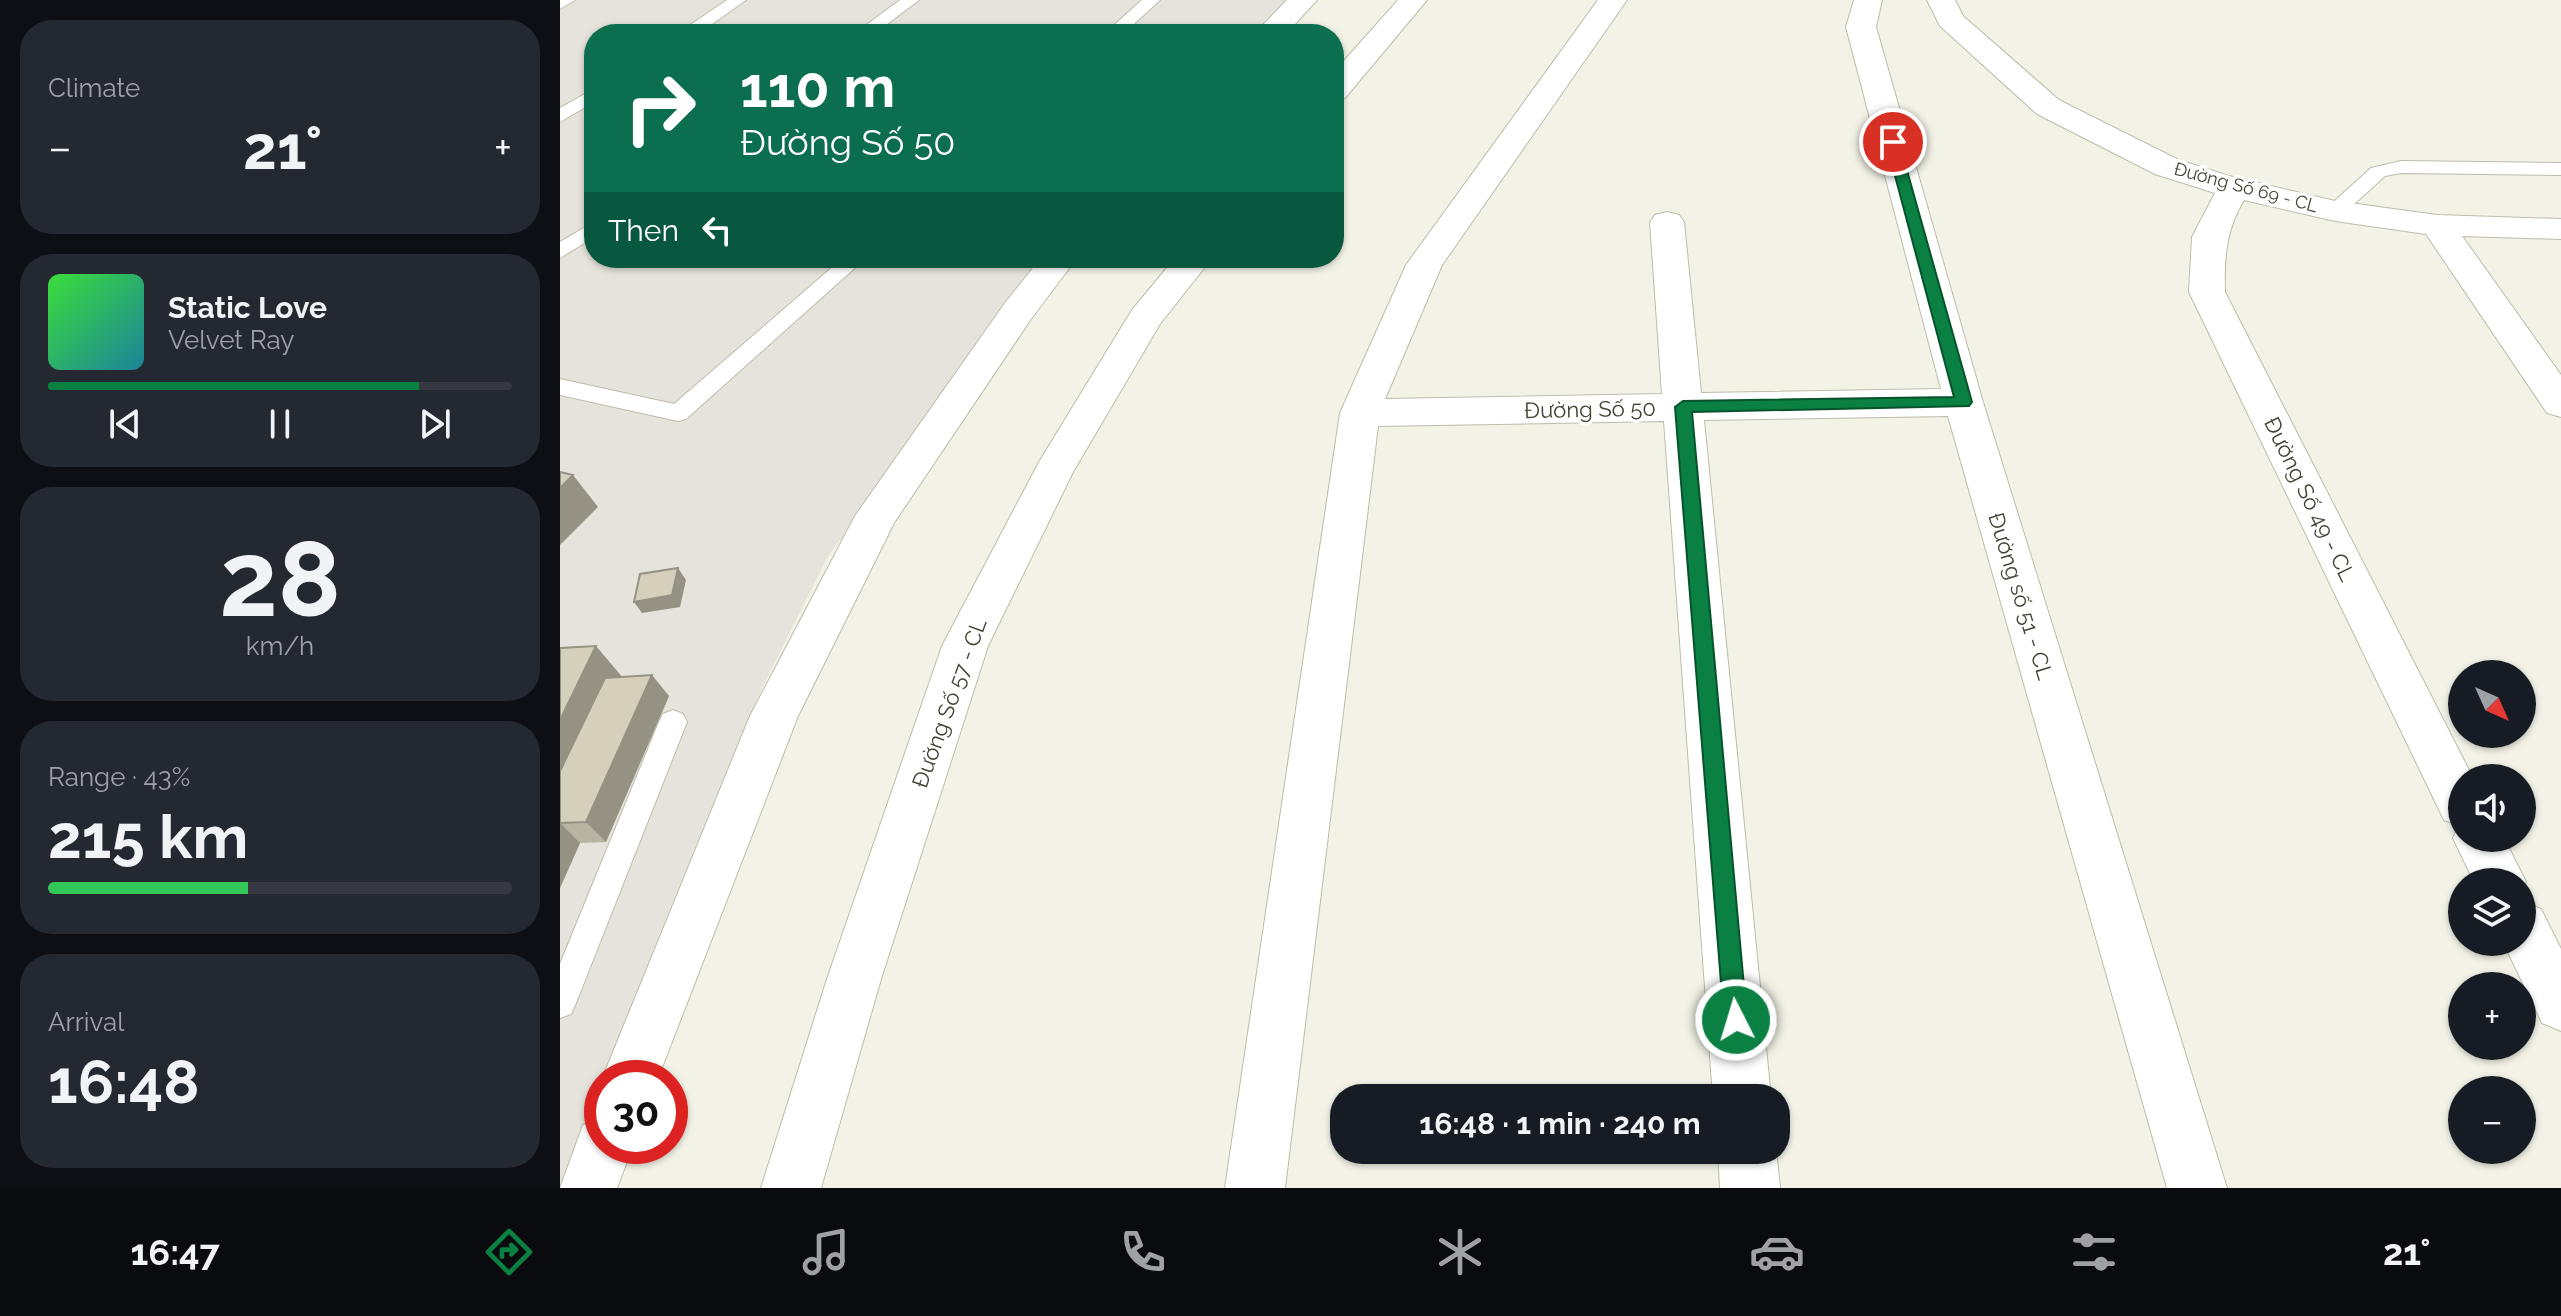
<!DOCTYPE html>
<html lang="en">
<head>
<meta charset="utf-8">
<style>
	:root { --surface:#171b24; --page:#242831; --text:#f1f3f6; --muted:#9ea1a6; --line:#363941; --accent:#0b8043 }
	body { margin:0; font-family:Raleway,sans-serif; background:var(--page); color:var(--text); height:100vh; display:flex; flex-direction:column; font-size:30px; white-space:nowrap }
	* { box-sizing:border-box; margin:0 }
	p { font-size:26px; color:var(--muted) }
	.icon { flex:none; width:44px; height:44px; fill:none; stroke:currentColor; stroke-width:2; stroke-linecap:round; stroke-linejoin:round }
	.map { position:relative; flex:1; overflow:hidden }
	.details { display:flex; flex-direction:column; gap:20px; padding:20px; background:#0d0f14; width:560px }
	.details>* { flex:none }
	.banner { position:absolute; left:24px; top:24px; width:760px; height:244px; border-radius:32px; box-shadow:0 2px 6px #0004; background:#0b6e4f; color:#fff; overflow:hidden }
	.needle { width:52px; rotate:135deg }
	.fabs { position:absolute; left:1888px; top:660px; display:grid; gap:16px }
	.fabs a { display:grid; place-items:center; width:88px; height:88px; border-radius:50%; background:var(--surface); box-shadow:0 2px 6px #0004; font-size:40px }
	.speed { position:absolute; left:24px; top:1060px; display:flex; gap:16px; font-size:40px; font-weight:700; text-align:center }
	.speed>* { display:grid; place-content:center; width:104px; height:104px; border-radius:50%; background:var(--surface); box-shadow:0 2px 6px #0004; line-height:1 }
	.speed .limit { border:12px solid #d22; background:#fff; color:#111 }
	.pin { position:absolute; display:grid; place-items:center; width:68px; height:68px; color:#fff; margin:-34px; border:4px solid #fff; border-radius:50%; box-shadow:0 2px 8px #0007 }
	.me { position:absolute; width:88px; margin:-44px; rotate:355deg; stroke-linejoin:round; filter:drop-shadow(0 0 6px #0008) }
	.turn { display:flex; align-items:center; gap:28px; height:168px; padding:0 24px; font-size:36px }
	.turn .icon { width:104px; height:104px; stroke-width:2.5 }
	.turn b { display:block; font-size:56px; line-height:68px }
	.then { display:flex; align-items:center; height:76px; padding:0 24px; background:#0003; gap:16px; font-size:30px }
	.big { font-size:60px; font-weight:700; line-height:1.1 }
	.details .widget { flex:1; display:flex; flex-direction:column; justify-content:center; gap:12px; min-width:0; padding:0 28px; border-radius:32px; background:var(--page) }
	.details .dial { align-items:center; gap:0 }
	.dial b { font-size:104px; line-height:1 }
	.song { display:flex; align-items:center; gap:24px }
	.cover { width:96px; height:96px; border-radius:12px; background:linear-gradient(135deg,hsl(120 70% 55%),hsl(190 70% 35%)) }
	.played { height:8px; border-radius:4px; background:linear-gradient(90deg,var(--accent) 80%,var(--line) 80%) }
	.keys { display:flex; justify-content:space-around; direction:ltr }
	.heat { display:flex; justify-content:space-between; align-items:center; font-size:44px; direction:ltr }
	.charge { height:12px; border-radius:6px; background:linear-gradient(90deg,#34c759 43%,var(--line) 0) }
	.trip { position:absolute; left:770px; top:1084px; width:460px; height:80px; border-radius:32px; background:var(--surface); box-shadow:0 2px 6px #0004; font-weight:700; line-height:80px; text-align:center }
	.tab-bar { display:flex; height:128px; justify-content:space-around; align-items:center; background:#090b0e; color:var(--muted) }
	.tab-bar .icon { width:56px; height:56px }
	.tab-bar .active { color:var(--accent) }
	.tab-bar b { font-size:36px; color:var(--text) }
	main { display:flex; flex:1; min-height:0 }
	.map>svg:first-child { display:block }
	.industrial { fill:#e5e3db }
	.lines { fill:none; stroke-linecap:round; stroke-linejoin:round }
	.lane-casing { stroke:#bebca9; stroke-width:2 }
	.street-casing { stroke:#bebca9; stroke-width:2 }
	.lane { fill:#fff; fill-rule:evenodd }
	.street { fill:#fff; fill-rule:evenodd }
	.wall { fill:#b7b3a2 }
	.shaded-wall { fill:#959284 }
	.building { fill:#d5d0bc; stroke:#959284; stroke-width:2 }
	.route { fill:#0b8043; stroke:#07532c; stroke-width:2 }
	.labels { text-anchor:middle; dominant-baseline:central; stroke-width:7; stroke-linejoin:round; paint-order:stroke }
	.far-street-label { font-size:18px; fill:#464336; stroke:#fff }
	.street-label { font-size:22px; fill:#464336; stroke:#fff }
</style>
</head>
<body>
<main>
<section class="details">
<div class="widget"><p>Climate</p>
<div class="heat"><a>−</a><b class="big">21°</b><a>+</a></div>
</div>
<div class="widget">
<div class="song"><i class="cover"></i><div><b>Static Love</b><p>Velvet Ray</p></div></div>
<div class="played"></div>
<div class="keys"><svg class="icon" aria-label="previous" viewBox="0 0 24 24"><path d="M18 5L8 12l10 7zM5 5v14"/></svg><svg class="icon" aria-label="pause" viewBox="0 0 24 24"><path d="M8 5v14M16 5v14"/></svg><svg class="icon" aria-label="next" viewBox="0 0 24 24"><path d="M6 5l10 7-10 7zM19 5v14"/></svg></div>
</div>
<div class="widget dial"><b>28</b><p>km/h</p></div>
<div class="widget"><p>Range · 43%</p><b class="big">215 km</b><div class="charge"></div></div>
<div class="widget"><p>Arrival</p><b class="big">16:48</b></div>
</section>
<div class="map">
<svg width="2001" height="1188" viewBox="0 0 2001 1188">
	<rect width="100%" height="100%" fill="#f3f2e7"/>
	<!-- industrial -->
	<path class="industrial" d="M0,0H726L691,34H34V258H495L268,556L201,690L50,1078H42V1100L8,1188H0Z"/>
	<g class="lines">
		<defs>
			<g id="lane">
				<path d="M0,0H15L0,9Z"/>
				<path d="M167,0H186L138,34H117Z"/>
				<path d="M340,0H359L314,34H294Z"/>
				<path d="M582,0H600L563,34H544Z"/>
				<path d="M34,89V102L0,122V108Z"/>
				<path d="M1841,161L2001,163V175L1841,173L1825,176L1782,215H1768L1765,211L1768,207L1811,168Z"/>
				<path d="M34,222V237L0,258V242Z"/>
				<path d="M283,258H306L126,419L118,421L0,395V379L114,404Z"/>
				<path d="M113,710L123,714L127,722L16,1003L11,1014L0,1018V964L99,722L103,714Z"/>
			</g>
			<g id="street">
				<path d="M727,0H757L726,34H694Z"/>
				<path d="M838,0H867L785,98L774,100V72Z"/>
				<path d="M1038,0H1067L882,265L825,399L1102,394L1090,222L1095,215L1107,212L1119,215L1124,222L1141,393L1381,389L1286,27L1294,0H1322L1316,27L1423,402L1667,1188H1607L1388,416L1144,420L1211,1098H1153L1104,421L818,426L725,1188H665L780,413L846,265Z"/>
				<path d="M1367,0H1395L1403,16L1499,100L1619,160L1669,176L1775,201L1877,215L2001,219V239L1902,236L2001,375V417L1987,413L1866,234L1775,221L1684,200C1666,230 1664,257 1665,292L1913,778H1902V838H1944L1966,882L1962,890V882H1914L1893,838L1899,825L1884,820L1629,292L1632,237L1655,193L1595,174L1477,114L1380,26Z"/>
				<path d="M481,258H517L471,319L334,523L238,716L98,1078L42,1079L190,716L295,516L445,303Z"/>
				<path d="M615,258H652L600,324L513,472L428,646L321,979L261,1188H201L267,979L382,646L479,462L572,310Z"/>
				<path d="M1962,902L1981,909L2001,949V1031L1982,1023L1943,942H1962Z"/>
				<path d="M42,1118V1146H73L57,1188H0L23,1125Z"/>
				<path d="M1216,1149L1220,1188H1160L1158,1150Z"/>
			</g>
		</defs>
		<!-- lane casing -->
		<use href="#lane" class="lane-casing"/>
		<!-- street casing -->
		<use href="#street" class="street-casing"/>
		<!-- lane -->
		<use href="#lane" class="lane"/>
		<!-- street -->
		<use href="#street" class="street"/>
	</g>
	<!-- wall -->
	<path class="wall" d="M0,648L62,677L109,696L46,842L20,843L0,888Z"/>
	<!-- shaded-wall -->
	<g class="shaded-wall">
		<path d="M13,475L38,507L0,545V488Z"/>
		<path d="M118,568L126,580L120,607L82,613L74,602Z"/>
		<path d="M36,646L69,685L0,823V720Z"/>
		<path d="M92,675L109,696L46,842L26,822Z"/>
		<path d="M0,823L20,843L0,888Z"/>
	</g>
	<!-- building -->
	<g class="building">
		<path d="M0,472L13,475L0,488Z"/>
		<path d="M118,568L112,595L74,602L80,574Z"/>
		<path d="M36,646L0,720V648Z"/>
		<path d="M92,675L26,822L0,823V771L45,678Z"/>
	</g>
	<!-- route -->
	<path class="route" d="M1328,139L1339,142L1412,402L1409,406L1132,412L1187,1020L1184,1028L1176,1031L1168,1028L1164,1020L1115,407L1123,401L1394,397L1326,142Z"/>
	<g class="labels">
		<!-- far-street labels -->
		<g class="far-street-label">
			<text transform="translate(1686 187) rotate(15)">Đường Số 69 - CL</text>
		</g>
		<!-- street labels -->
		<g class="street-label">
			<text transform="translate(1030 409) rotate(-1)">Đường Số 50</text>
			<text transform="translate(1750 499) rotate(64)">Đường Số 49 - CL</text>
			<text transform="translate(1461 596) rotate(73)">Đường số 51 - CL</text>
			<text transform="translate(389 703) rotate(-70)">Đường Số 57 - CL</text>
		</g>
	</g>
</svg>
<div class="fabs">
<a><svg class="needle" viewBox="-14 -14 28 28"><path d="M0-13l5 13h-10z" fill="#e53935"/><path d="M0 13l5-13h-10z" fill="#9ea1a6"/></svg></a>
<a><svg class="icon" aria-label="sound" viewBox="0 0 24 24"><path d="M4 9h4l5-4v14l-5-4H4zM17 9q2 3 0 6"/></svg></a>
<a><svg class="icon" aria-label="layers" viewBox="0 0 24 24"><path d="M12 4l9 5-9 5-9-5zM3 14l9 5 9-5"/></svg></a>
<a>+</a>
<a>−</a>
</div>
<div class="speed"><div class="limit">30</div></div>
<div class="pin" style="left:1333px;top:142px;background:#d93025"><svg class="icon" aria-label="arrive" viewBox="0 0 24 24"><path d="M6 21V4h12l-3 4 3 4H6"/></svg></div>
<svg class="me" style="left:1176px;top:1020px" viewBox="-20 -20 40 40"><circle r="17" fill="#0b8043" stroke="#fff" stroke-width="3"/><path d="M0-11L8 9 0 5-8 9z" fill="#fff"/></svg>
<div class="trip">16:48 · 1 min · 240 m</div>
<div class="banner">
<div class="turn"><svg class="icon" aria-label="right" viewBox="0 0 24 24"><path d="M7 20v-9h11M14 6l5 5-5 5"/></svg><div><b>110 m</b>Đường Số 50</div></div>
<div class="then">Then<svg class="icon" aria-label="left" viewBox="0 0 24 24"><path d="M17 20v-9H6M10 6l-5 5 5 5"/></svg></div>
</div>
</div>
</main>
<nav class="tab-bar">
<b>16:47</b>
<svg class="icon active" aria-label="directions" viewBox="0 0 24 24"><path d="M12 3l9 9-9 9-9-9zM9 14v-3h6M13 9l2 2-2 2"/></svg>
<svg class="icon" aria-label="music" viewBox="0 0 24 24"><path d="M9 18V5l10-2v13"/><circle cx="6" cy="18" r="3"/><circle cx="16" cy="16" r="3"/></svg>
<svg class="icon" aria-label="phone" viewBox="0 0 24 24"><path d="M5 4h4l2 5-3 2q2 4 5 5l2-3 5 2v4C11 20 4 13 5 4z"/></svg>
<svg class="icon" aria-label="climate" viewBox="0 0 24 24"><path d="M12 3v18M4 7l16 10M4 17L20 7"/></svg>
<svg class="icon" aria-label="car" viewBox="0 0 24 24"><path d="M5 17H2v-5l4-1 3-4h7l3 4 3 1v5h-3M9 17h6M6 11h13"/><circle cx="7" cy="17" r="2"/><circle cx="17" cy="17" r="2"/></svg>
<svg class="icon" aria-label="filters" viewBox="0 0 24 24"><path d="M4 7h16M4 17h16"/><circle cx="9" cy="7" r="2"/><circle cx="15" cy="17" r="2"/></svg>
<b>21°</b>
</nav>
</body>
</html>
